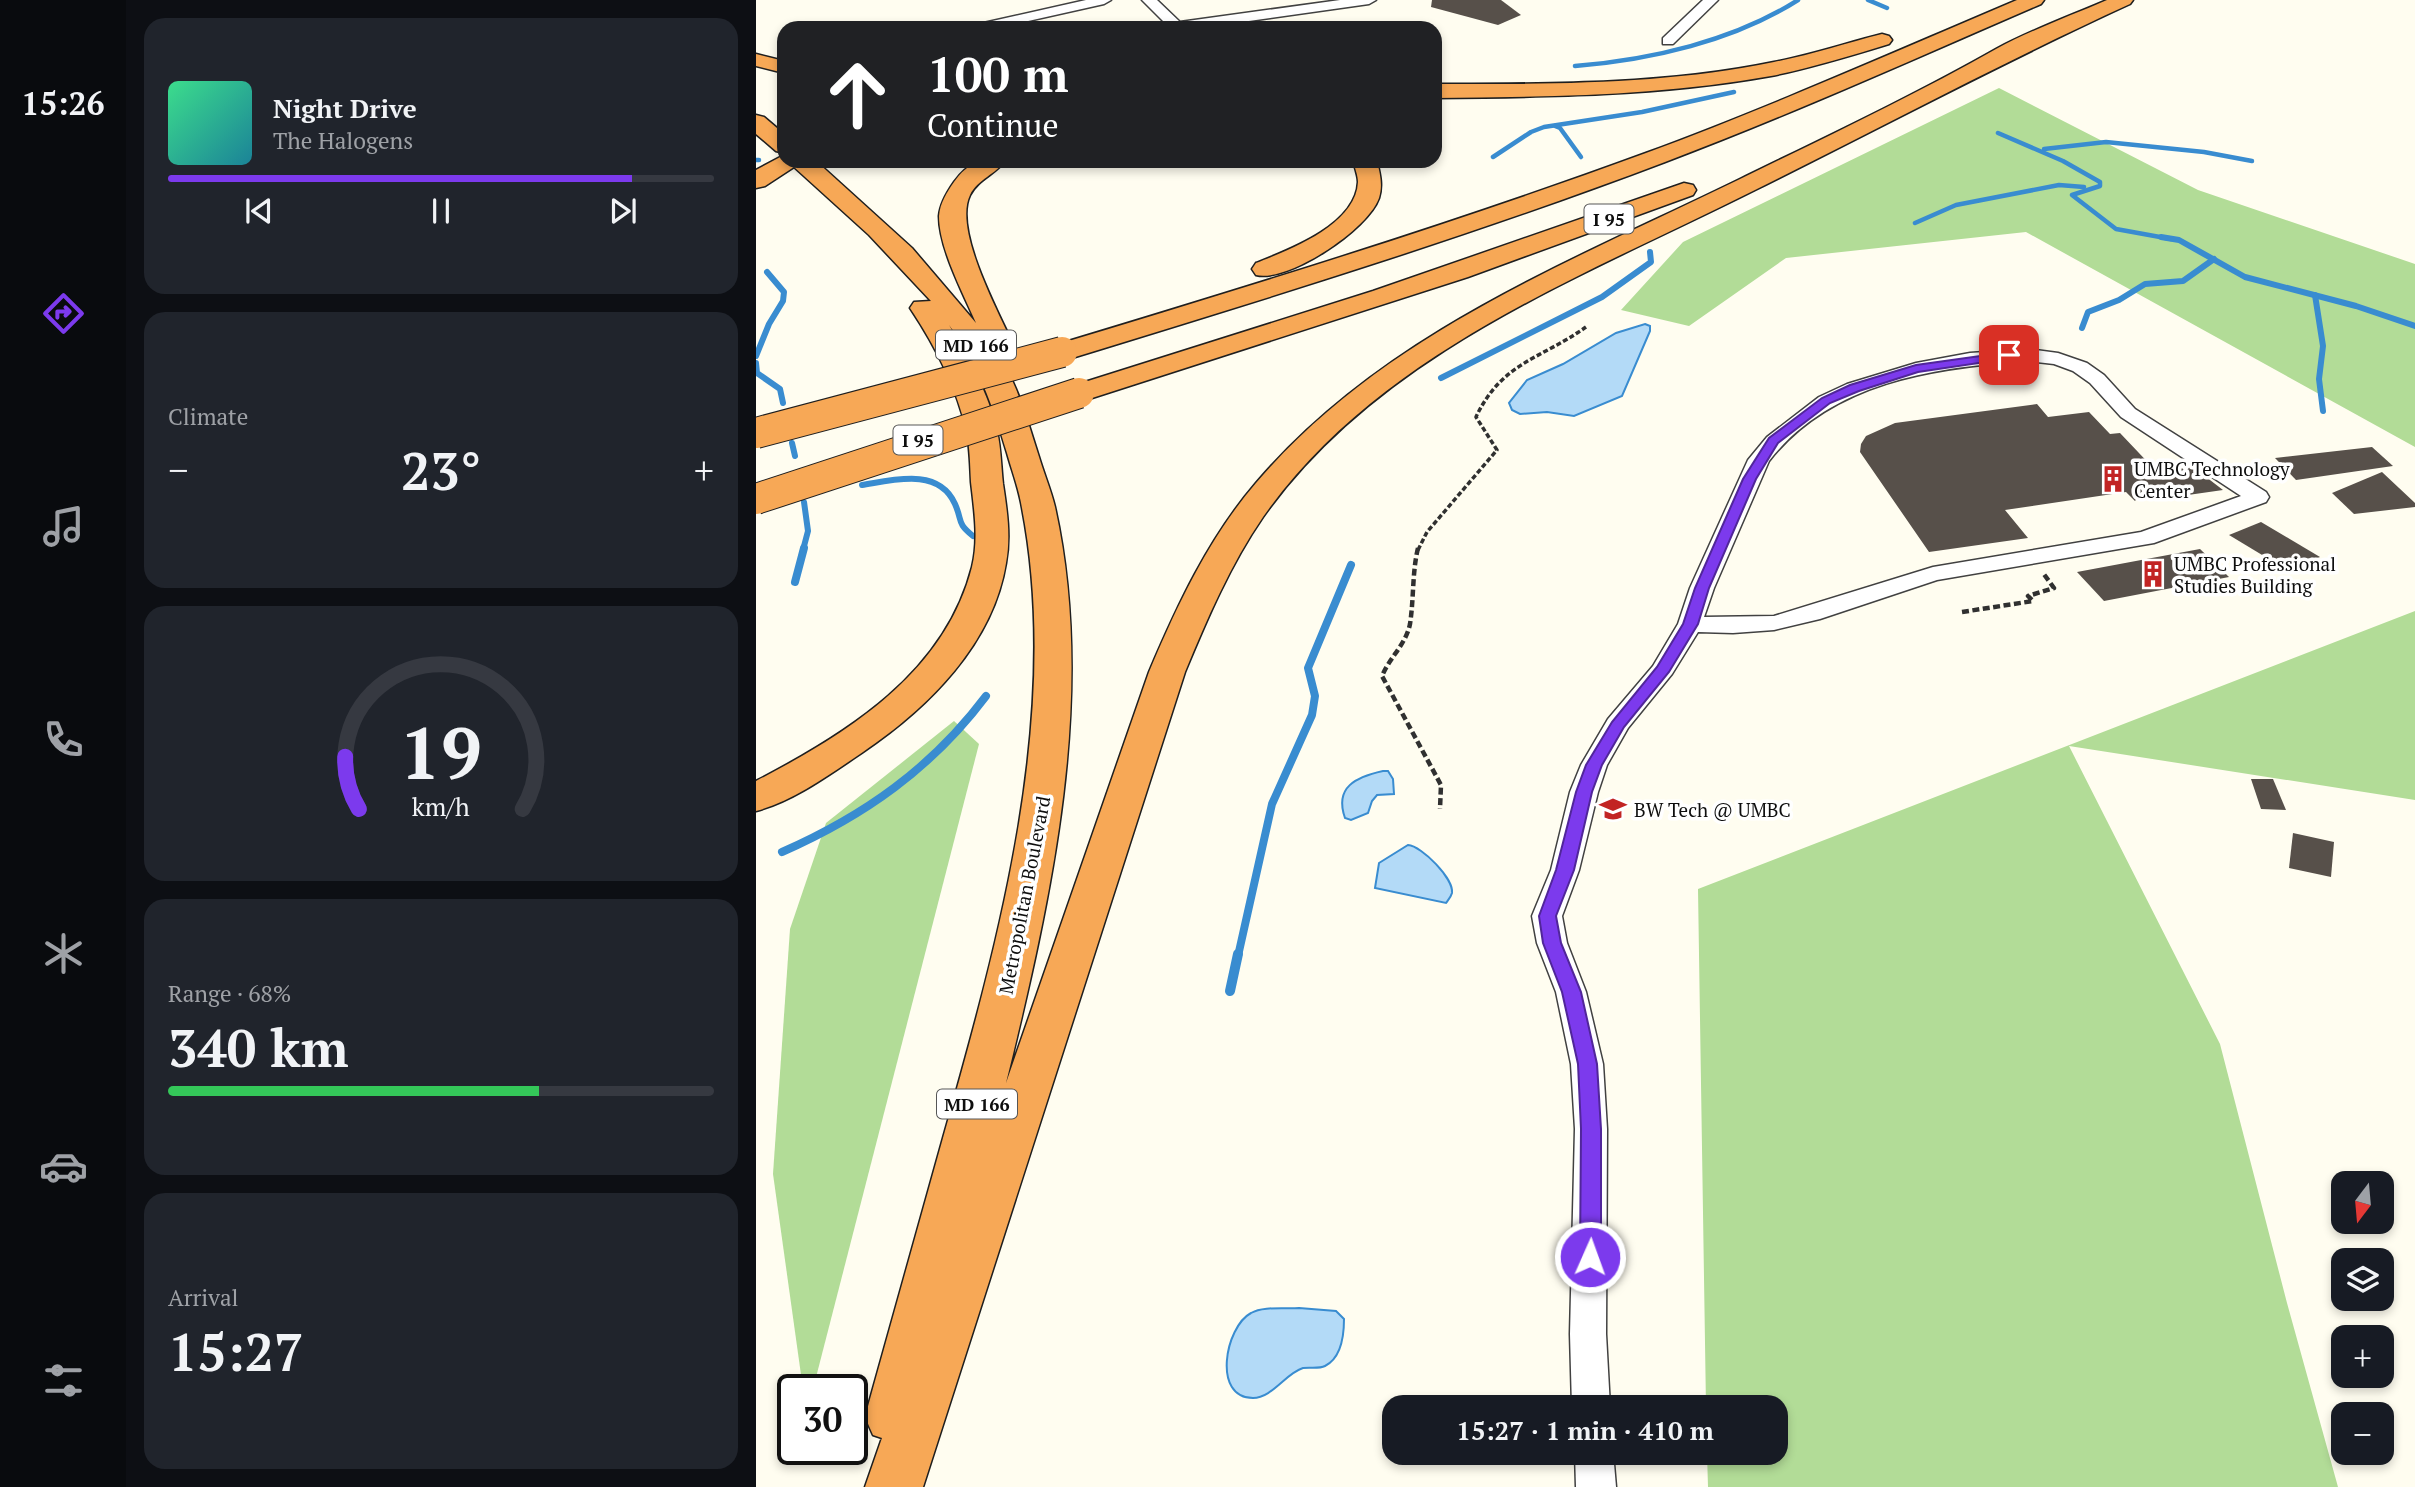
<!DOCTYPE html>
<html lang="en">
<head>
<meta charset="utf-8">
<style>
	:root { --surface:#171b24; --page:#20242c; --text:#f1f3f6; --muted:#9ea1a6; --line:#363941; --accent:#7c3aed }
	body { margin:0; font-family:"PT Serif",serif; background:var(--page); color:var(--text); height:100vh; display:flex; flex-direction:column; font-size:26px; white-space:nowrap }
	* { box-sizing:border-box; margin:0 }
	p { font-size:23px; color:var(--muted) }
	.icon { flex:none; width:38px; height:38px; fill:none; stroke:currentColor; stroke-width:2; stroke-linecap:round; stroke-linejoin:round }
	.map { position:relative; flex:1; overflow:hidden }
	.drawer { display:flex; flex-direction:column; gap:18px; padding:18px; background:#0d0f14; width:630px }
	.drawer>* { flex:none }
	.guide { position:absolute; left:21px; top:21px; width:665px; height:147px; border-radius:21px; box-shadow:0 4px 10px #0003; background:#202124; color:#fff; overflow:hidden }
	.needle { width:46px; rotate:196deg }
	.fabs { position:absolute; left:1575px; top:1171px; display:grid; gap:14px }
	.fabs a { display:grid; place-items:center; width:63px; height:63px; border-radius:14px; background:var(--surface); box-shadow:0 4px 10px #0003; font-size:35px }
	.speed { position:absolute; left:21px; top:1374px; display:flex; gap:14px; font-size:35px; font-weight:700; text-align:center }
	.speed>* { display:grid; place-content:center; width:91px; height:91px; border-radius:50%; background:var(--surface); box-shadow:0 4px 10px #0003; line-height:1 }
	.speed .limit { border:4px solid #111; border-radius:10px; background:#fff; color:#111 }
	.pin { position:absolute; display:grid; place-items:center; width:60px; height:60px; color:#fff; margin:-30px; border-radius:14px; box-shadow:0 4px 10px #0006 }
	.me { position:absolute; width:77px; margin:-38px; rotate:2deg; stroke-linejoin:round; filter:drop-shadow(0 0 5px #0008) }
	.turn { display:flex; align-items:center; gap:24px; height:147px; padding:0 35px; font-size:32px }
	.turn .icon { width:91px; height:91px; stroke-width:2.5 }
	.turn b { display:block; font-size:49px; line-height:60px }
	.big { font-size:52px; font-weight:700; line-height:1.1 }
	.drawer .card { flex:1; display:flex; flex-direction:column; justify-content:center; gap:10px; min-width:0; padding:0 24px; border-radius:21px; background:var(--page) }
	.drawer .dial { align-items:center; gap:0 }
	.dial svg { height:182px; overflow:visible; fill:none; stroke:var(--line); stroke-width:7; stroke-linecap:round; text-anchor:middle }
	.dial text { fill:var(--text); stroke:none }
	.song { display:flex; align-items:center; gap:21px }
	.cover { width:84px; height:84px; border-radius:10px; background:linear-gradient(135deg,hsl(150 70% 55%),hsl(190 70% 35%)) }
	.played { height:7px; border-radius:4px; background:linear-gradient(90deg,var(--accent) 85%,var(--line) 85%) }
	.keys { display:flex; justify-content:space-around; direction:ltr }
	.heat { display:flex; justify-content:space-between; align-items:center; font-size:38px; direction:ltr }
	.charge { height:10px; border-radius:5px; background:linear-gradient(90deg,#34c759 68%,var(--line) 0) }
	.trip { position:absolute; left:626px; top:1395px; width:406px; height:70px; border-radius:21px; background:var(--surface); box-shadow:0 4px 10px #0003; font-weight:700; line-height:70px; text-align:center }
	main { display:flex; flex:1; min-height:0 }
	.dock { display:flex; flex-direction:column; width:126px; justify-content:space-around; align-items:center; background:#090b0e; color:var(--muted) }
	.dock .icon { width:49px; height:49px }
	.dock .selected { color:var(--accent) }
	.dock b { font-size:32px; color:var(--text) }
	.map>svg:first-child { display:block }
	.forest { fill:#b2dc97 }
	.water { fill:#b3daf7; stroke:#398cd0; stroke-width:2 }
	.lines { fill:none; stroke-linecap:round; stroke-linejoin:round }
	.stream-far3 { stroke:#398cd0; stroke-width:4.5 }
	.stream-far2 { stroke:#398cd0; stroke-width:6 }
	.stream-far1 { stroke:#398cd0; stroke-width:8 }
	.stream { stroke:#398cd0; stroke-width:10 }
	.building { fill:#57504a }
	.minor-casing { stroke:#414141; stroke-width:3 }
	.highway-casing { stroke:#1f1f1f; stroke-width:3 }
	.path-far1 { stroke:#303030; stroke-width:3.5; stroke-dasharray:5 2.5; stroke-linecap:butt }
	.path { stroke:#303030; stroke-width:4.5; stroke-dasharray:7 3.5; stroke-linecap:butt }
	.minor { fill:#fff; fill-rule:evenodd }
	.highway { fill:#f7a856; fill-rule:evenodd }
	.highway-bridge-casing { stroke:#1f1f1f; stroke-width:32; stroke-linecap:butt }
	.highway-bridge { stroke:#f7a856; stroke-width:30 }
	.route { fill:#7c3aed; stroke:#51269a; stroke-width:2 }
	.labels { text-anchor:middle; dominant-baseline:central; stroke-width:7; stroke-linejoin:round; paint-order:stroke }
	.shield { fill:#fff; stroke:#565656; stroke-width:2 }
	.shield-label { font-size:18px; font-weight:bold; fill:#0e0e0e }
	.poi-label { font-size:19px; fill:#0e0e0e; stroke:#fff; text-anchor:start }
	.street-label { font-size:19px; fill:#0e0e0e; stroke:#fff }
</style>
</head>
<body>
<main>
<nav class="dock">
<b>15:26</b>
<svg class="icon selected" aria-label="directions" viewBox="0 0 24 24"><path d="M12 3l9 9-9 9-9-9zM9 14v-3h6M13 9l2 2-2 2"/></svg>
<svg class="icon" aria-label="music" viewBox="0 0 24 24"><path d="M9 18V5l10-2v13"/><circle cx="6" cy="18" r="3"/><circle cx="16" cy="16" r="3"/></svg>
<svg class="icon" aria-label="phone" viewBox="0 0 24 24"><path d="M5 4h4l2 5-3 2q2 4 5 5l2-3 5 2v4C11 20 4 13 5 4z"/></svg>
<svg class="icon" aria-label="climate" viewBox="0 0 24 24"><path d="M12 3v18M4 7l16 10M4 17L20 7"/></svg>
<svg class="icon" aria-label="car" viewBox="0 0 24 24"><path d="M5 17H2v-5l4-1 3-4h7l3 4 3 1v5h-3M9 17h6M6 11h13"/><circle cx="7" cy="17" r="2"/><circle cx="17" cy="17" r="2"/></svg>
<svg class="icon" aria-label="filters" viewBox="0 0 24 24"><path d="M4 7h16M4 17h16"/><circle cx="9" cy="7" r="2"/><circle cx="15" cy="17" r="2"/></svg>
</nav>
<section class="drawer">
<div class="card">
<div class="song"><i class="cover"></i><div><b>Night Drive</b><p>The Halogens</p></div></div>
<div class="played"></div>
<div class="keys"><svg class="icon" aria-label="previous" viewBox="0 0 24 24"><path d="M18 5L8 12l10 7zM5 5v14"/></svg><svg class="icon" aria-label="pause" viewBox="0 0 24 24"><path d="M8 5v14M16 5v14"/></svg><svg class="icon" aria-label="next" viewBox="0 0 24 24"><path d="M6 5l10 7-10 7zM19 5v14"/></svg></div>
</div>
<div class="card"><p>Climate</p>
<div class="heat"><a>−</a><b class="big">23°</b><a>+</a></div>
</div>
<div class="card dial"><svg viewBox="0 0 100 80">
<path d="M14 69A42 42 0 1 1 86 69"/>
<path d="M14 69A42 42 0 0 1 8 46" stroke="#7c3aed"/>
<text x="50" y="56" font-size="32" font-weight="700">19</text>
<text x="50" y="72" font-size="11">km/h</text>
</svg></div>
<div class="card"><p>Range · 68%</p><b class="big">340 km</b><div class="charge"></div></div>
<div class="card"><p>Arrival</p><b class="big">15:27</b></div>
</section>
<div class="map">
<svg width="1659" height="1487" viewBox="0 0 1659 1487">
	<rect width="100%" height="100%" fill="#fffdf0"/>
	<!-- forest -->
	<g class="forest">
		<path d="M1243,88L1442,190L1659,264V447L1270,232L1030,258L933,326L865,310L927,242Z"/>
		<path d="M1659,611V800L1313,746L1464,1044L1531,1303L1582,1487H952L951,1453L1020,1452V1407H950L942,889Z"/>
		<path d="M198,721L223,744L57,1389H47L17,1174L34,929L70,823Z"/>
	</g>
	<!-- water -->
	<g class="water">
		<path d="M889,324L894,326V331L866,396L818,416L791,412L764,414L756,410L753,403L771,380L807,364L860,333Z"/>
		<path d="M627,771H632L637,779L638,794L621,795L616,801L612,813L595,820L589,818C578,787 600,777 627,771Z"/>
		<path d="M652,845C666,846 698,879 696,893C695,897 692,900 690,903L619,888L623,863Z"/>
		<path d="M543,1308L580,1311L588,1319C588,1335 585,1358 569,1366C563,1369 554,1367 547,1368C530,1373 516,1398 497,1398C456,1398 469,1327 495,1313C507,1306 528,1309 543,1308Z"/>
	</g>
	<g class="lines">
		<!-- stream-far3 -->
		<g class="stream-far3">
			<path d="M1112,0L1131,8"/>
			<path d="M819,66C894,60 978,41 1042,0"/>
			<path d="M799,126L804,128L825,157"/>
			<path d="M1242,133L1307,161L1344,182V186L1316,195L1360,229L1415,239"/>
			<path d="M1288,149L1350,142L1448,152L1496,161"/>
			<path d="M737,157L775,132L788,127L886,112L978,92"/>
			<path d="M0,160H3"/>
			<path d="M1159,223L1200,205L1303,185L1328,187"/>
		</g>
		<!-- stream-far2 -->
		<g class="stream-far2">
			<path d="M1405,237L1423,240L1489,277L1600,306L1659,326"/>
			<path d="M1559,295L1567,346L1563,379L1567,411"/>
			<path d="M1326,328L1332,312L1363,300L1389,284L1427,281L1458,259"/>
			<path d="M0,356L13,324L27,301L28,292L11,272"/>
			<path d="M0,363L1,373L24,389L27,403"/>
			<path d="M685,378L846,297L895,262L894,252"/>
			<path d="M36,443L39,456"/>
			<path d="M106,485C137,480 183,467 199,504C207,522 200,522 217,536"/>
			<path d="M47,550L52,531L48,502"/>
		</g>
		<!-- stream-far1 -->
		<g class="stream-far1">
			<path d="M39,582L48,548"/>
			<path d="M26,852C108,816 176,768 230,696"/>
			<path d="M482,956L516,804L556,715L559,696L552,668L595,565"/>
		</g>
		<!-- stream -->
		<path class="stream" d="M474,991L482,954"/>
	</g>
	<!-- building -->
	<g class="building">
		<path d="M676,0H745L765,15L742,25L675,7Z"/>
		<path d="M1281,404L1292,417L1333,412L1354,434L1364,433L1401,472L1437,467L1467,490L1411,498L1390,486L1379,501L1370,492L1249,510L1272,538L1173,552L1104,452L1105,444L1110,436L1139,423Z"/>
		<path d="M1616,447L1637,466L1540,480L1519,458Z"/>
		<path d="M1626,472L1659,503V507L1598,514L1576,493Z"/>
		<path d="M1505,522L1564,557L1531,570L1473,535Z"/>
		<path d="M1444,549L1473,577L1348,601L1321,572Z"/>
		<path d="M1495,779H1517L1530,810L1505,809Z"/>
		<path d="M1537,833L1578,842L1575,877L1533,868Z"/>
	</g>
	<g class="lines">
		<defs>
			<g id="minor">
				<path d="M330,0H355L348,4L241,28H216L223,24Z"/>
				<path d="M386,0H401L424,22L584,0H620L613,4L443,28H414Z"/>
				<path d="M947,0H962L917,44H907V38Z"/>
				<path d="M1272,349L1302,353L1331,363L1348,375L1379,409L1510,492L1513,497L1510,502L1398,543L1181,580L1064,619L1018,630L977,633L942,632L916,674L872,728L851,765L842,792L823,870L806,916L811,943L830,992L847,1064L851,1129L850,1334L854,1407H816L814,1334L819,1129L815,1064L800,992L781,943L776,916L795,870L814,792L825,765L852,719L897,666L922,624L934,588L992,460L1011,437L1063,397L1091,384L1160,363L1214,353ZM1272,361L1298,364L1317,371L1334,383L1365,417L1485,496L1385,532L1177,567L1018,616L948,617L958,588L1013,461C1075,382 1178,367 1272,361Z"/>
				<path d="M819,1452H857L860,1487H820Z"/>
			</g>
			<g id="highway">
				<path d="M1261,0H1288L1285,4C1160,58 1036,114 909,162C714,236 515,297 316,358L306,361L296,358L292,352L296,346C495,286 694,225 890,153C1015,107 1138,52 1261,0Z"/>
				<path d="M1351,0H1377L1374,4C1247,62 1124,128 999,190C826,277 623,352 507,517C474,565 451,619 429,672L167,1487H109L126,1438L117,1435L109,1417C135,1324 161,1231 187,1138C243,940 306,715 266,508C263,489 256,471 251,453C237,406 222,364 193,325C212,357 233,394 241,431C245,448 245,466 247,484C251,510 255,537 250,563C237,644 172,708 107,752C74,774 38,801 0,811V781C91,734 189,673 216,567C223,539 218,509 215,482C214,464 214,446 210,429C200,386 178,344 154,308L158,302L175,301L113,235L38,167L9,186L0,188V170L28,155V161H60L156,248L220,323C207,293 183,248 183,216C184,203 191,192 198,182C214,160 224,161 249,161C240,174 222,179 214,195C196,232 248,322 264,359L260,365L250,368C265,396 273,426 283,457C288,474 295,490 299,507C341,697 295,898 250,1083L393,672C421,606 452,539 500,483C627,334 810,264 982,180C1068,138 1157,96 1240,49C1275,30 1314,16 1351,0Z"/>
				<path d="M1126,34L1133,36L1136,40L1133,44C1094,56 1055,68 1015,76C904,96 791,97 679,98V84C792,84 907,85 1018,62C1055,55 1090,43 1126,34Z"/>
				<path d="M0,54L28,61V73L0,66Z"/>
				<path d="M0,115L8,117L28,134V153L20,151L0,134Z"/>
				<path d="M597,161H621C624,174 627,185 623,198C612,230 531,283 500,275L496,269L500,263C533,250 600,225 602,182C602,176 599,168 597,161Z"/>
				<path d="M928,183L937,185L940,190L937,195L712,277L333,399L323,402L313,399L308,393L313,387L617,291Z"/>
			</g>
		</defs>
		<!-- minor casing -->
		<use href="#minor" class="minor-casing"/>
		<!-- highway casing -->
		<use href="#highway" class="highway-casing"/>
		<!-- path-far1 -->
		<g class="path-far1">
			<path d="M1504,473L1531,471"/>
			<path d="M662,550L671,532L741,450L720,417C746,362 785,359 830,327"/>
		</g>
		<!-- path -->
		<g class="path">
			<path d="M662,548C656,573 658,598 654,624C650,644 634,657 626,676L685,785L684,809"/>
			<path d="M1206,612L1277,601L1272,596L1298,588L1287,573"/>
		</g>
		<!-- minor -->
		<use href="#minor" class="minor"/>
		<!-- highway -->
		<use href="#highway" class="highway"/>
		<defs>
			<g id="highway-bridge">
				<path d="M0,433L306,352"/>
				<path d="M0,499L323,393"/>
			</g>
		</defs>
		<!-- highway-bridge casing -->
		<use href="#highway-bridge" class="highway-bridge-casing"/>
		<!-- highway-bridge -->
		<use href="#highway-bridge" class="highway-bridge"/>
	</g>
	<!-- route -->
	<path class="route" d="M1253,352L1257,353V358L1162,372L1103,391L1074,403L1022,443L1000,479L953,588L942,624L913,672L868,727L846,765L836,792L818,870L800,916L805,943L825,992L841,1064L845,1129V1257L842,1263L834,1266L827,1263L824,1257L825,1129L822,1064L806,992L787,943L783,916L800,870L820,792L830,765L856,722L901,667L927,624L939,588L987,479L1013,438L1066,398L1094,385L1160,365Z"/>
	<!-- icons -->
	<defs>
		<symbol id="building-bare" viewBox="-9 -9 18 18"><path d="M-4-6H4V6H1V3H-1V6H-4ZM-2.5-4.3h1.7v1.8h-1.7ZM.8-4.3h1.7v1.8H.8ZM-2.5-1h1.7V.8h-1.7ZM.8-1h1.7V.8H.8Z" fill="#c22423" stroke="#fff" stroke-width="2.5" paint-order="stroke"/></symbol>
		<symbol id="university-bare" viewBox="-9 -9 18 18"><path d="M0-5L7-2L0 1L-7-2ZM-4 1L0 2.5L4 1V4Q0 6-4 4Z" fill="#c22423" stroke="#fff" stroke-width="2.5" paint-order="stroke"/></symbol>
	</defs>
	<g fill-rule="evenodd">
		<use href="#building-bare" x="1338" y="460" width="38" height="38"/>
		<use href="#building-bare" x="1378" y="555" width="38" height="38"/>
		<use href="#university-bare" x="838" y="790" width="38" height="38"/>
	</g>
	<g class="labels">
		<!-- shield labels -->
		<g class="shield">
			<rect x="828.5" y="204.5" width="49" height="29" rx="5"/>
			<rect x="180" y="330.5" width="80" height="29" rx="5"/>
			<rect x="137.5" y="425.5" width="49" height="29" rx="5"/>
			<rect x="181" y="1089.5" width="80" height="29" rx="5"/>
		</g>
		<g class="shield-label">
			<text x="853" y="219">I 95</text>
			<text x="220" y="345">MD 166</text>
			<text x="162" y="440">I 95</text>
			<text x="221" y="1104">MD 166</text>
		</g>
		<!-- poi labels -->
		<g class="poi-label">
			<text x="1378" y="468">UMBC Technology<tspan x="1378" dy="22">Center</tspan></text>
			<text x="1418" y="563">UMBC Professional<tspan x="1418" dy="22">Studies Building</tspan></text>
			<text x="878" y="809">BW Tech @ UMBC</text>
		</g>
		<!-- street labels -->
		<g class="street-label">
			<text transform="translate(268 895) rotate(-79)">Metropolitan Boulevard</text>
		</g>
	</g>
</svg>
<div class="fabs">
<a><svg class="needle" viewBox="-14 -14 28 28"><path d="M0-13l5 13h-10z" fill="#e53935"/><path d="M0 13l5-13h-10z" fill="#9ea1a6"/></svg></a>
<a><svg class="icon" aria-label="layers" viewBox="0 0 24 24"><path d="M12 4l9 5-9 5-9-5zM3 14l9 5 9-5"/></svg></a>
<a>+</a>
<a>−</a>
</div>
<div class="speed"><div class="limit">30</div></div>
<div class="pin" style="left:1253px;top:355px;background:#d93025"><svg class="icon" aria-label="arrive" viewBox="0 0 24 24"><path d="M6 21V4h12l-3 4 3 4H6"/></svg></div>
<svg class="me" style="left:834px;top:1257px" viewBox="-20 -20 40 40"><circle r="17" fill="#7c3aed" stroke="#fff" stroke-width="3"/><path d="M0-11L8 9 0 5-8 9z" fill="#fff"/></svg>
<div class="trip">15:27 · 1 min · 410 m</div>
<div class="guide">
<div class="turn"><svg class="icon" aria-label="ahead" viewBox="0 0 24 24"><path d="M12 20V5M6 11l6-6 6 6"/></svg><div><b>100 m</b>Continue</div></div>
</div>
</div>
</main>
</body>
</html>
